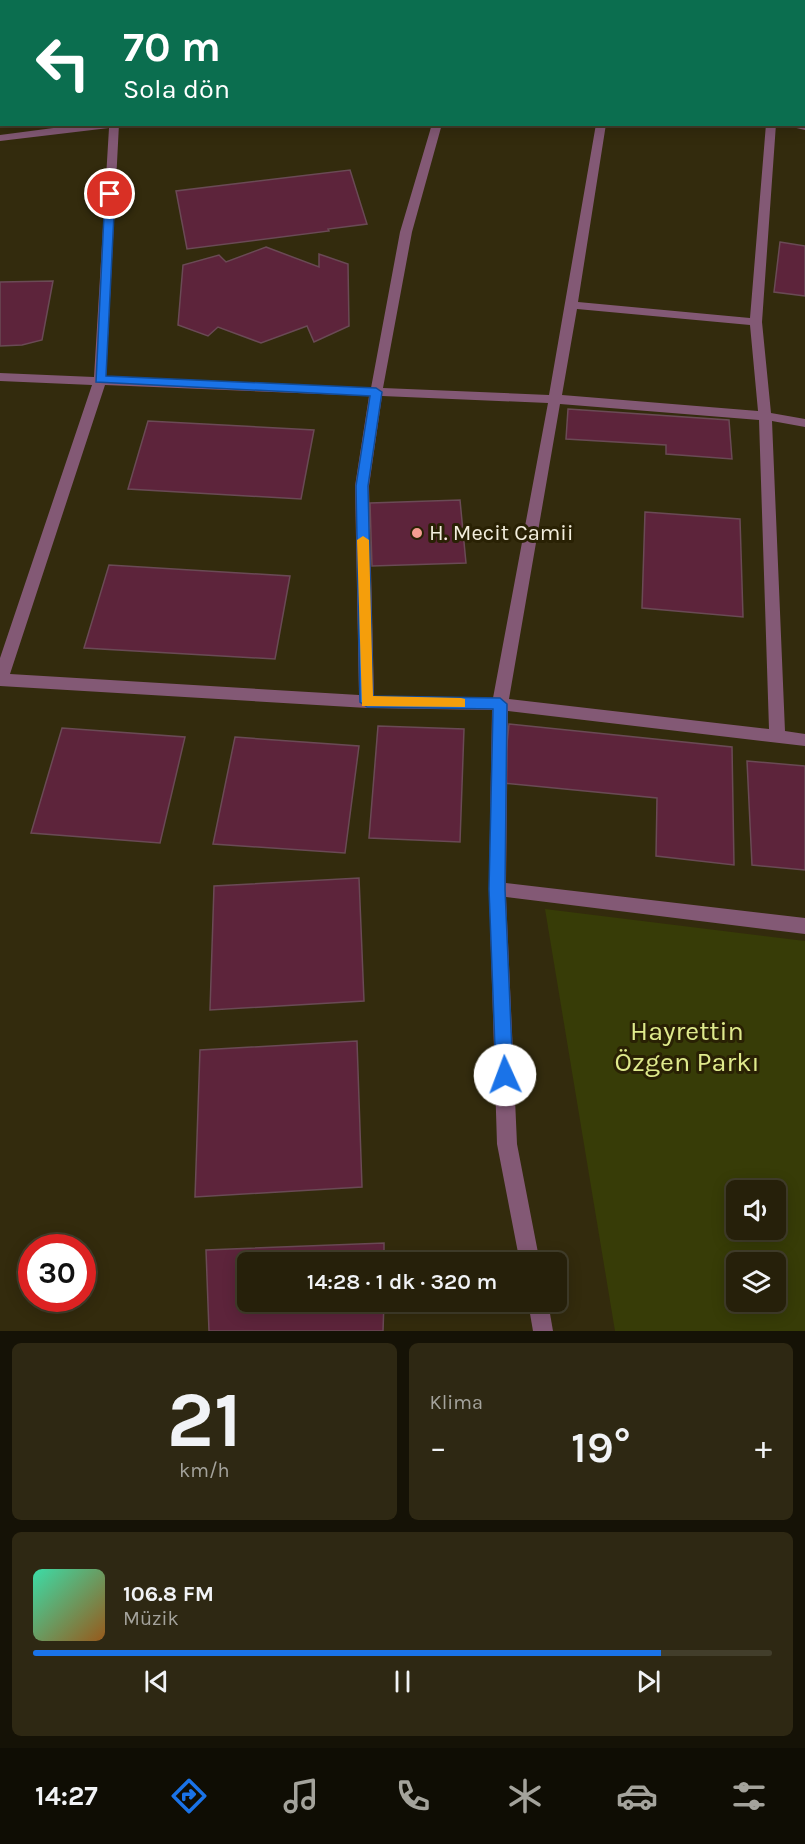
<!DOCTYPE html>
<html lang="tr">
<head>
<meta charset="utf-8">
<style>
	:root { --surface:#26200a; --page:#2e2813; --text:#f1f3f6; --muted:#a4a39c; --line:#423e2b; --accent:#1a73e8 }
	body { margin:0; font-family:Karla,sans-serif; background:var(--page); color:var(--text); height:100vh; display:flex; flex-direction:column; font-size:22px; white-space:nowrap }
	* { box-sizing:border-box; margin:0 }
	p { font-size:20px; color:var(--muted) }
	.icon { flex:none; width:33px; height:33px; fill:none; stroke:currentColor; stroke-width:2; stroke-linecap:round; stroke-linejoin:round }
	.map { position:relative; height:1331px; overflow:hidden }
	.details { display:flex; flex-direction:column; gap:12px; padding:12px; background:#151206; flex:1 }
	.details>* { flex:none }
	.hud { position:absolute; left:0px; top:0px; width:806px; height:126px; box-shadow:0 3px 15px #0003,0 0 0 2px var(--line); background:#0b6e4f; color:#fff; overflow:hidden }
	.fabs { position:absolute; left:726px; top:1180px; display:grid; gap:12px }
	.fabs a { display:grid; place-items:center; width:60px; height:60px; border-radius:9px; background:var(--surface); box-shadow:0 3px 15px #0003,0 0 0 2px var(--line); font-size:30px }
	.speed { position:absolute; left:18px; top:1234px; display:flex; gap:12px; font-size:30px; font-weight:700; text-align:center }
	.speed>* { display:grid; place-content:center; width:78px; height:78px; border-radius:50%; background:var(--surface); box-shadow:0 3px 15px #0003,0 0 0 2px var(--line); line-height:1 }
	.speed .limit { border:9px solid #d22; background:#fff; color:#111 }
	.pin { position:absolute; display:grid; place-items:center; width:51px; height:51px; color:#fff; margin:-26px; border:3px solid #fff; border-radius:50%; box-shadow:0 2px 6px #0007 }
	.me { position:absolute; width:66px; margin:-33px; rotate:358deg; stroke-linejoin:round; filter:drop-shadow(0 0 4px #0008) }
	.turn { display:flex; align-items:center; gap:21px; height:126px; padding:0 24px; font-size:27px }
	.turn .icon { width:78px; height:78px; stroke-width:2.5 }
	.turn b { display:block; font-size:42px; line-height:51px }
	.big { font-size:45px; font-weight:600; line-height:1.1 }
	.details .tile { flex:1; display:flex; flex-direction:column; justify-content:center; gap:9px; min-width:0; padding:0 21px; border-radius:9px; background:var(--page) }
	.details .dial { align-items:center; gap:0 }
	.dial b { font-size:78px; line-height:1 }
	.song { display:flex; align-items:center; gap:18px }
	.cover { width:72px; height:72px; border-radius:9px; background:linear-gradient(135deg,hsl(160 70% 55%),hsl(30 70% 35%)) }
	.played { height:6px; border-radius:3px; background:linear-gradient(90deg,var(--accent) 85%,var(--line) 85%) }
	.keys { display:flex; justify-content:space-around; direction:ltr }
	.heat { display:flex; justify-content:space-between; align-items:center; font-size:33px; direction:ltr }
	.details .tiles { flex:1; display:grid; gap:12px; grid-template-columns:1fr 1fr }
	.tile:last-child { grid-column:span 2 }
	.trip { position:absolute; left:237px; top:1252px; width:330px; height:60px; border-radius:9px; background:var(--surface); box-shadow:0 3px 15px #0003,0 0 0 2px var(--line); font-weight:600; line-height:60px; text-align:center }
	.tab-bar { display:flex; height:96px; justify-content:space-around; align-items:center; background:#0f0d04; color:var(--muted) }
	.tab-bar .icon { width:42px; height:42px }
	.tab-bar .on { color:var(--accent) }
	.tab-bar b { font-size:27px; color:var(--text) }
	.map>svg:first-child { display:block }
	.green { fill:#373c07; fill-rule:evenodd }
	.building { fill:#5d243b; stroke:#6a4a55; stroke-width:1.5 }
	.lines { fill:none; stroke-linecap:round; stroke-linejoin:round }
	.street { fill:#835975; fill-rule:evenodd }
	.route { fill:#1a73e8; stroke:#114b97; stroke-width:1.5 }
	.slow { fill:#f59e0b }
	.poi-dot { fill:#f59c90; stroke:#292104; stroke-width:2 }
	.labels { text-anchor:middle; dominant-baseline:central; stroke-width:6; stroke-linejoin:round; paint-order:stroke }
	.poi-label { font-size:22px; fill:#f3eedd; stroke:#292104; text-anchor:start }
	.near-park-label { font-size:27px; fill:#dfea8c; stroke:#292104 }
</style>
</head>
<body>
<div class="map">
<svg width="805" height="1331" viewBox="0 0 805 1331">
	<rect width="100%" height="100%" fill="#332b0d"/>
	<!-- green -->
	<g class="green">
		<path d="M0,0H93L2,2L0,122Z"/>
		<path d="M545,909L805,941V1331H615ZM736,1191H776V1230H736ZM736,1263H776V1302H736Z"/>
	</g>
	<!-- building -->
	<g class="building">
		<path d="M350,170L367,224L328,229L329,231L187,249L176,191Z"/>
		<path d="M780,242L805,246V296L774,292Z"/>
		<path d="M266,247L319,267V254L348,264L349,326L314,342L307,326L261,343L218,327L208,336L178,325L183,265L219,255L226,262Z"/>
		<path d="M53,281L42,340L22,345L0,346V282Z"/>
		<path d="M568,409L729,420L732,459L666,454V445L566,439Z"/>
		<path d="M148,421L314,430L301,499L128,489Z"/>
		<path d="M460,500L466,563L372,566L370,503Z"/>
		<path d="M645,512L740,519L743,617L642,608Z"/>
		<path d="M109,565L290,576L275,659L84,648Z"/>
		<path d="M509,724L732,747L734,865L656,856L657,798L503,783Z"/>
		<path d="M378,726L464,729L460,842L369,838Z"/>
		<path d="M62,728L185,737L160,843L31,833Z"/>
		<path d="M235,737L359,746L345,853L213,844Z"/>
		<path d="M747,761L805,766V870L752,865Z"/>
		<path d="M359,878L364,1001L210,1010L214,886Z"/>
		<path d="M357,1041L362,1187L195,1197L200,1050Z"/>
		<path d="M384,1243V1263H248V1302H384L383,1331H209L206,1250Z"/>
	</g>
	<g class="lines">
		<!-- street -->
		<g class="street">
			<rect x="113" y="0" width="10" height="2"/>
			<rect x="438" y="0" width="10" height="2"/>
			<rect x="804" y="32" width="1" height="6"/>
			<path d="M84,124H119L106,377L371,388L400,232L432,124H442L412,232L383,388L549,395L596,124H606L578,302L750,318L766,124H776L762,322L771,413L805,419V427L772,421L785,731L805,734V746L508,711L506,883L805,918V934L506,897L517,1144L540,1263H520L497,1144L489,889L492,710L367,708L0,686V658L92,385L0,381V373L94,377L109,128L0,141V135ZM577,309L750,325L758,411L562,395ZM105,385L369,396L355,486L359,695L10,674ZM382,396L548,403L493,698L374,696L369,486ZM560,404L759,420L769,729L509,699Z"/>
			<path d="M779,124H805V130Z"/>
			<path d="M528,1302H548L553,1331H533Z"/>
		</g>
	</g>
	<!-- route -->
	<path class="route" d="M110,191L115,194L106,376L376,388L382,392L368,486L373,696L500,698L507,704L505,889L513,1075L511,1080L505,1083L499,1080L496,1075L489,889L493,709L367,707L360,702L356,486L370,396L96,382L105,194Z"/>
	<!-- slow -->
	<path class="slow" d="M363,536L369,540L373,696L461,698L465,699V707L362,706L357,540Z"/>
	<!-- markers -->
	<circle class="poi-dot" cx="417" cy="533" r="6"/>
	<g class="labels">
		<!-- poi labels -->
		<g class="poi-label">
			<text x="429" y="533">H. Mecit Camii</text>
		</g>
		<!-- near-park labels -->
		<g class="near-park-label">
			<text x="687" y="1031">Hayrettin<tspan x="687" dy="31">Özgen Parkı</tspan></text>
		</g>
	</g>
</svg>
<div class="fabs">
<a><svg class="icon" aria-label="sound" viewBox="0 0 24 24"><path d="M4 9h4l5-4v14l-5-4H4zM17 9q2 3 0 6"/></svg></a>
<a><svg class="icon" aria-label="layers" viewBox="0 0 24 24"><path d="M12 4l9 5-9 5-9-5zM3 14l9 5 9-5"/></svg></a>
</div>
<div class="speed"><div class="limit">30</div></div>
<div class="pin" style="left:110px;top:194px;background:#d93025"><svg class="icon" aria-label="arrive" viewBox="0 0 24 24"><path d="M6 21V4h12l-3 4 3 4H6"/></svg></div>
<svg class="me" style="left:505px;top:1075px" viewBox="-20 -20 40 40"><circle r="19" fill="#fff"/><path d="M0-13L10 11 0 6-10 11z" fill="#1a73e8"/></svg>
<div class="trip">14:28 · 1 dk · 320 m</div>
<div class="hud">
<div class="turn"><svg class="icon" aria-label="left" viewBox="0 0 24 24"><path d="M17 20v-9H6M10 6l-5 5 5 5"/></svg><div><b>70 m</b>Sola dön</div></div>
</div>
</div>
<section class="details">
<div class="tiles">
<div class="tile dial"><b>21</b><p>km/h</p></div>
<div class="tile"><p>Klima</p>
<div class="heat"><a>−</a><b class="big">19°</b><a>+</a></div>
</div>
<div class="tile">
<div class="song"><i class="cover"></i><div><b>106.8 FM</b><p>Müzik</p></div></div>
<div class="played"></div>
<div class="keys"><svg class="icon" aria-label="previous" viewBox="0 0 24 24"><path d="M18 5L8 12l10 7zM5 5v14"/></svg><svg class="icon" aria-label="pause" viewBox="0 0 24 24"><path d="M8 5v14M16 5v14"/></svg><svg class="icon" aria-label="next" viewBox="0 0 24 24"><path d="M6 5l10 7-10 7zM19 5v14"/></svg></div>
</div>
</div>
</section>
<nav class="tab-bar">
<b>14:27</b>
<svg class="icon on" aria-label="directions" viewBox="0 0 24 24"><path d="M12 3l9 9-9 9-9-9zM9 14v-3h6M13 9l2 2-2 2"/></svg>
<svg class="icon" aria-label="music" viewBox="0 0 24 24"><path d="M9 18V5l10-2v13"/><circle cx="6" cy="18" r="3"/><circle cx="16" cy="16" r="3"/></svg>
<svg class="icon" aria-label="phone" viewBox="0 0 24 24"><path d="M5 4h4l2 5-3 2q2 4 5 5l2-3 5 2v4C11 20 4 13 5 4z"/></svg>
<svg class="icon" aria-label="climate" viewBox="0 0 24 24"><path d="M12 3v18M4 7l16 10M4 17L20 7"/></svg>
<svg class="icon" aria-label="car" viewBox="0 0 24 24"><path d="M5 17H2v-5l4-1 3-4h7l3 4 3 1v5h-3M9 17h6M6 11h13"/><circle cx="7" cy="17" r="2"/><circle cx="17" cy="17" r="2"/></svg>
<svg class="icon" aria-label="filters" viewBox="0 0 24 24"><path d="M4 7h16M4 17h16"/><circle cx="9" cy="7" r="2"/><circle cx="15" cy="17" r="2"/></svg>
</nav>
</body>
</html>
